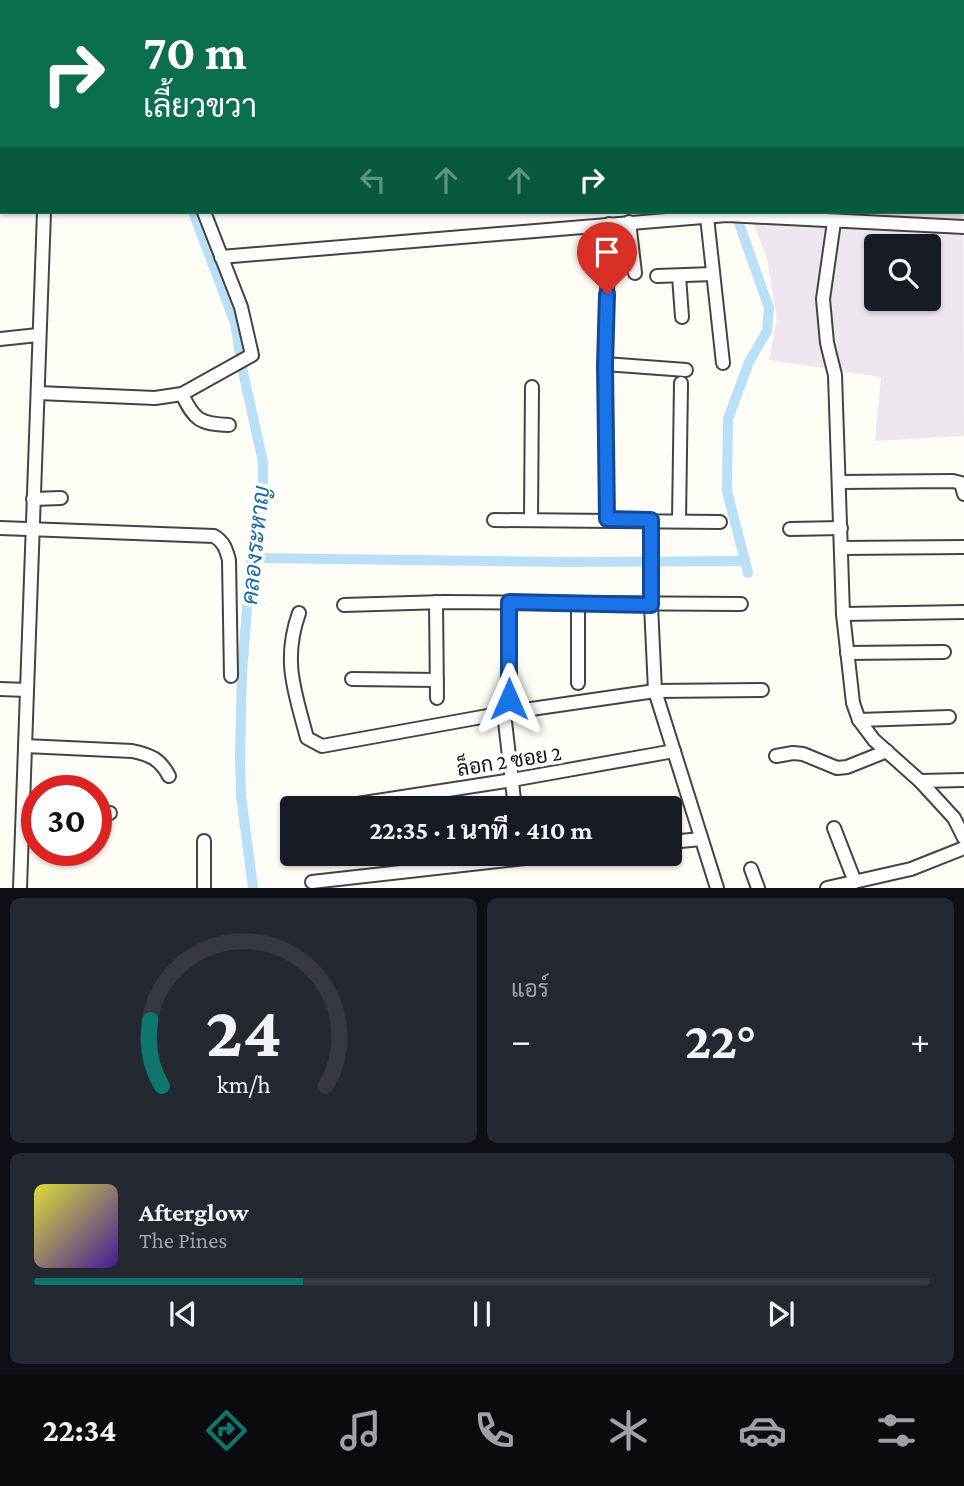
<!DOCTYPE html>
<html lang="th">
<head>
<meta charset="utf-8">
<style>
	:root { --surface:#171b24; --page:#242831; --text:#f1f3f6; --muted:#9ea1a6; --line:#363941; --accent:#0f766e }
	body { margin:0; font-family:"Crimson Pro",Sarabun,serif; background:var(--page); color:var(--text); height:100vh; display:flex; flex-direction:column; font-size:26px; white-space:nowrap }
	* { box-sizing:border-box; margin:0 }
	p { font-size:23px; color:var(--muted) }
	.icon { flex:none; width:38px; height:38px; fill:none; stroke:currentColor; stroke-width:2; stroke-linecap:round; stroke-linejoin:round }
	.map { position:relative; height:888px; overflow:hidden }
	.panel { display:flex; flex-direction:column; gap:10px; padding:10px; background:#0d0f14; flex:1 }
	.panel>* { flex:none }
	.hud { position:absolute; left:0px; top:0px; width:964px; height:214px; box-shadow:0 2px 5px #0004; background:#0b6e4f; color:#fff; overflow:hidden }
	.buttons { position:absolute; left:864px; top:234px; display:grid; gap:14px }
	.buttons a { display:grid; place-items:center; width:77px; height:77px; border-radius:7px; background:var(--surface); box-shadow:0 2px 5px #0004; font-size:35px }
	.speed { position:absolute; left:21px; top:775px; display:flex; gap:14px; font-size:35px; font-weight:700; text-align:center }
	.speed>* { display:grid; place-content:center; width:91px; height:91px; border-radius:50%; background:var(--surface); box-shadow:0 2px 5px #0004; line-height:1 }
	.speed .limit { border:10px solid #d22; background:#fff; color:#111 }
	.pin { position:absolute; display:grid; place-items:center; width:60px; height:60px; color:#fff; margin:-72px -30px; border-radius:50% 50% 50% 0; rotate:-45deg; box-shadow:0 0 7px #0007 }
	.pin .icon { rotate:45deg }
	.me { position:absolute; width:77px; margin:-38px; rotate:0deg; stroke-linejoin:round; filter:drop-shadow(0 0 5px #0008) }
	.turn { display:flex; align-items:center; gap:24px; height:147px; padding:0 28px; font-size:32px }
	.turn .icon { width:91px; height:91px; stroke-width:2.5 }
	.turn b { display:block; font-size:49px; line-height:60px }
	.lanes { display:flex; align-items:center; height:66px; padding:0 28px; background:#0003; justify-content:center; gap:35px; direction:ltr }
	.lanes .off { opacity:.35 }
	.big { font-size:52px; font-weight:700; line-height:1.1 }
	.panel .widget { flex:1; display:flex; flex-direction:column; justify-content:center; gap:10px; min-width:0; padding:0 24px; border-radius:10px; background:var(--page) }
	.panel .dial { align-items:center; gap:0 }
	.dial svg { height:182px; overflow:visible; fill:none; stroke:var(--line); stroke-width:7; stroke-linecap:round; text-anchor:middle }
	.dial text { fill:var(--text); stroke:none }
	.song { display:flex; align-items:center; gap:21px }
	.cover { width:84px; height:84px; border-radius:10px; background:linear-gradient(135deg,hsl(60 70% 55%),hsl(260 70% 35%)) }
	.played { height:7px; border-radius:4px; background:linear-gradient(90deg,var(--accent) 30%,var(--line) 30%) }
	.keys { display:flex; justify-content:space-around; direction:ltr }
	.heat { display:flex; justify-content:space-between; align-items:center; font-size:38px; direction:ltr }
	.panel .tiles { flex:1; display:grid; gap:10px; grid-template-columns:1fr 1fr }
	.widget:last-child { grid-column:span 2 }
	.trip { position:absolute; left:280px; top:796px; width:402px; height:70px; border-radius:7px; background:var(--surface); box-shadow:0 2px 5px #0004; font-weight:700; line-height:70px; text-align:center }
	.tabs { display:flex; height:112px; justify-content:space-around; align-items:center; background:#090b0e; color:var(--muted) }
	.tabs .icon { width:49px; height:49px }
	.tabs .selected { color:var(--accent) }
	.tabs b { font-size:32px; color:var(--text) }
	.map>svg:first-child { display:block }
	.industrial { fill:#eee6ef; fill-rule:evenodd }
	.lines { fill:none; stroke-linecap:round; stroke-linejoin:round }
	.canal { stroke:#b9e0f7; stroke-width:10 }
	.minor-casing { stroke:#444; stroke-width:16 }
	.minor { stroke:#fff; stroke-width:12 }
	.route-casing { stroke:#114b97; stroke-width:18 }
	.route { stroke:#1a73e8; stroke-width:12 }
	.labels { text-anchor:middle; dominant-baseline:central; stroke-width:7; stroke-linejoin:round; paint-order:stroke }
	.street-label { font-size:21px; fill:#111; stroke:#fff }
	.water-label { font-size:23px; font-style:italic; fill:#1768a6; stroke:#fff }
</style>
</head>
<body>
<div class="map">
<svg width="964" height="888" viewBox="0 0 964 888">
	<rect width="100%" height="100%" fill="#fffdf5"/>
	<!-- industrial -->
	<path class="industrial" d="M963,156L964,436L875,441L881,377L769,360L777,319L767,259L749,212H962ZM877,247H929V299H877Z"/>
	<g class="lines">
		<!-- canal -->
		<g class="canal">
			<path d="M154,0L155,2"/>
			<path d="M649,0L650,2"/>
			<path d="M193,212L235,323L243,372L263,462V482L257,502L250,569L242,673L240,754L241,796L253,888"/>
			<path d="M735,212L769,308L767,331L749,362L728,419L727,491L748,573"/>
			<path d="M251,558L569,562L745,561"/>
		</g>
		<defs>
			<g id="minor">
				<path d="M166,0V2"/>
				<path d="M638,0L639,2"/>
				<path d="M707,217L723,363"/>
				<path d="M629,222L635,273"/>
				<path d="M834,222L823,299L827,343L835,375L843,614L853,703L859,720L874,740L920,781L954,818L964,838"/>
				<path d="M221,257L727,215L964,227"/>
				<path d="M657,276L713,274"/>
				<path d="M679,276L682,317"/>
				<path d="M0,339L38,335"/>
				<path d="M605,364L686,370"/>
				<path d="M38,393L155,398L182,394L252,355L241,307L204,212"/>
				<path d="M182,394C194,420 200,424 229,425"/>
				<path d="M840,482L953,481L961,483L964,494"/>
				<path d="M33,499L61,498"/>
				<path d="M531,519L532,387"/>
				<path d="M607,519L605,364L609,224"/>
				<path d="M494,520L720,522"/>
				<path d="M651,521V605L655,691L717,888"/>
				<path d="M679,521L681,383"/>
				<path d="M0,528L214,536C224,542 226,549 229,560L231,676"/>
				<path d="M790,529L841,528"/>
				<path d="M841,548L964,547"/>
				<path d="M436,602L437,698"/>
				<path d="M578,603V683"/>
				<path d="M344,605L444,602L741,604"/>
				<path d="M299,613C282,661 295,692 307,738L322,746L504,713L655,691L762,690"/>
				<path d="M843,614L964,612"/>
				<path d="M847,653L944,652"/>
				<path d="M352,679L437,680"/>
				<path d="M0,689L27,690"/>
				<path d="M509,699V602"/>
				<path d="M504,713L515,808"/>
				<path d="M859,720L949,717"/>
				<path d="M25,746L132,751C151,755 160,759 169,776"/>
				<path d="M776,756L793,753L803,754L837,768L847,767L887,751"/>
				<path d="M920,781L964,780"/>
				<path d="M351,805L512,780L674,751"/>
				<path d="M96,814L110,813"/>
				<path d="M834,828L855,882"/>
				<path d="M670,842L701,839"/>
				<path d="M751,869L758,888"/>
				<path d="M312,882L561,854"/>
				<path d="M20,888L44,212"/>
				<path d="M204,888V841"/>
				<path d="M827,888L911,869L964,848"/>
			</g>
		</defs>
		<!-- minor casing -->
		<use href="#minor" class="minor-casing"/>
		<!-- minor -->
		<use href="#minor" class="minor"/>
	</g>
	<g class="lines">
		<defs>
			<path id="route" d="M509,699V602L651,605V520L607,519L605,365L607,294"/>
		</defs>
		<!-- route casing -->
		<use href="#route" class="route-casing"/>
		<!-- route -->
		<use href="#route" class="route"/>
	</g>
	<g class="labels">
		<!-- street labels -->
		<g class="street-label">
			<text transform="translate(509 761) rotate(-9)">ล็อก 2 ซอย 2</text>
		</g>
		<!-- water labels -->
		<g class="water-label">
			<text transform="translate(255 545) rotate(-84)">คลองระหาญ</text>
		</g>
	</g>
</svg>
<div class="buttons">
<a><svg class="icon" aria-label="search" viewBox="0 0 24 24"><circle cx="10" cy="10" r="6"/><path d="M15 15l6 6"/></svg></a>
</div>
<div class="speed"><div class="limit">30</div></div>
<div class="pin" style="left:607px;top:294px;background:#d93025"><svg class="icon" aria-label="arrive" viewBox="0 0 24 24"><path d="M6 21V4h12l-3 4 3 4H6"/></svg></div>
<svg class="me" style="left:509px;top:699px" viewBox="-20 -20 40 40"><path d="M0-17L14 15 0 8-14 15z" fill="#1a73e8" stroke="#fff" stroke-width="4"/></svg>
<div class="trip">22:35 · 1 นาที · 410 m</div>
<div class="hud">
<div class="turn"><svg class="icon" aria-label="right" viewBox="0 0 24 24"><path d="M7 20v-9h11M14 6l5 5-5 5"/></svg><div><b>70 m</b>เลี้ยวขวา</div></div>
<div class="lanes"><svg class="icon off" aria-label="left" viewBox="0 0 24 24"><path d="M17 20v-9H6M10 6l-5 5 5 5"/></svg><svg class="icon off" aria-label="ahead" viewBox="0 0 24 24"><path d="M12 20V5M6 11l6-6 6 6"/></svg><svg class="icon off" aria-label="ahead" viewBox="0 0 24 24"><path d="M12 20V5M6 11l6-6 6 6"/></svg><svg class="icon" aria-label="right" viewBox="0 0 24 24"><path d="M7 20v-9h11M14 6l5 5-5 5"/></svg></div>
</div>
</div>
<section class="panel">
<div class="tiles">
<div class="widget dial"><svg viewBox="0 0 100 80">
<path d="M14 69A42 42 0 1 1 86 69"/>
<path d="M14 69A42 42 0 0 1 9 40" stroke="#0f766e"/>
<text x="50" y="56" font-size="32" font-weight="700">24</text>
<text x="50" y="72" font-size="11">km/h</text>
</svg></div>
<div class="widget"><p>แอร์</p>
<div class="heat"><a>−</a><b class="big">22°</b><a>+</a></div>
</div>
<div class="widget">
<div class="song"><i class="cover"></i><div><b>Afterglow</b><p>The Pines</p></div></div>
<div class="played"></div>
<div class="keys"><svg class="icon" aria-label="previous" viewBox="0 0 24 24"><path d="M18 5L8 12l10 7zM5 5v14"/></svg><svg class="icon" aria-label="pause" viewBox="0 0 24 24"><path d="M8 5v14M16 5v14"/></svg><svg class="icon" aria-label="next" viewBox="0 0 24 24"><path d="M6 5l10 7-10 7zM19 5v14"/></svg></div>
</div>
</div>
</section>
<nav class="tabs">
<b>22:34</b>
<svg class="icon selected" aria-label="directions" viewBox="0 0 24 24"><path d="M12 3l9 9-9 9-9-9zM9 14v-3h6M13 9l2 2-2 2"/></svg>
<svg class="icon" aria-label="music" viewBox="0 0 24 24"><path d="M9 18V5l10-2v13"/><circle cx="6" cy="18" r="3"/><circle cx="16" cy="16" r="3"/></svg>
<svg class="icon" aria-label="phone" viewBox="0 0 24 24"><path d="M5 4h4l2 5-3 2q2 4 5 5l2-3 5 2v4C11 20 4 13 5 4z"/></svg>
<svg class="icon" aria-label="climate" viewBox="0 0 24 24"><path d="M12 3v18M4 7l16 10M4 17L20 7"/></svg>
<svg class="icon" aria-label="car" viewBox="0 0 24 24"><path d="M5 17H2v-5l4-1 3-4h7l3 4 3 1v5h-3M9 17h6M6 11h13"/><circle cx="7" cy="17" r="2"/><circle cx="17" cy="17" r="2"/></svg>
<svg class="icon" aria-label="filters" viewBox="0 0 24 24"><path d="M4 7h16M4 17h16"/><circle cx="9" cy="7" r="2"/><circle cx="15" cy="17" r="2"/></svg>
</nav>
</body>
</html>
